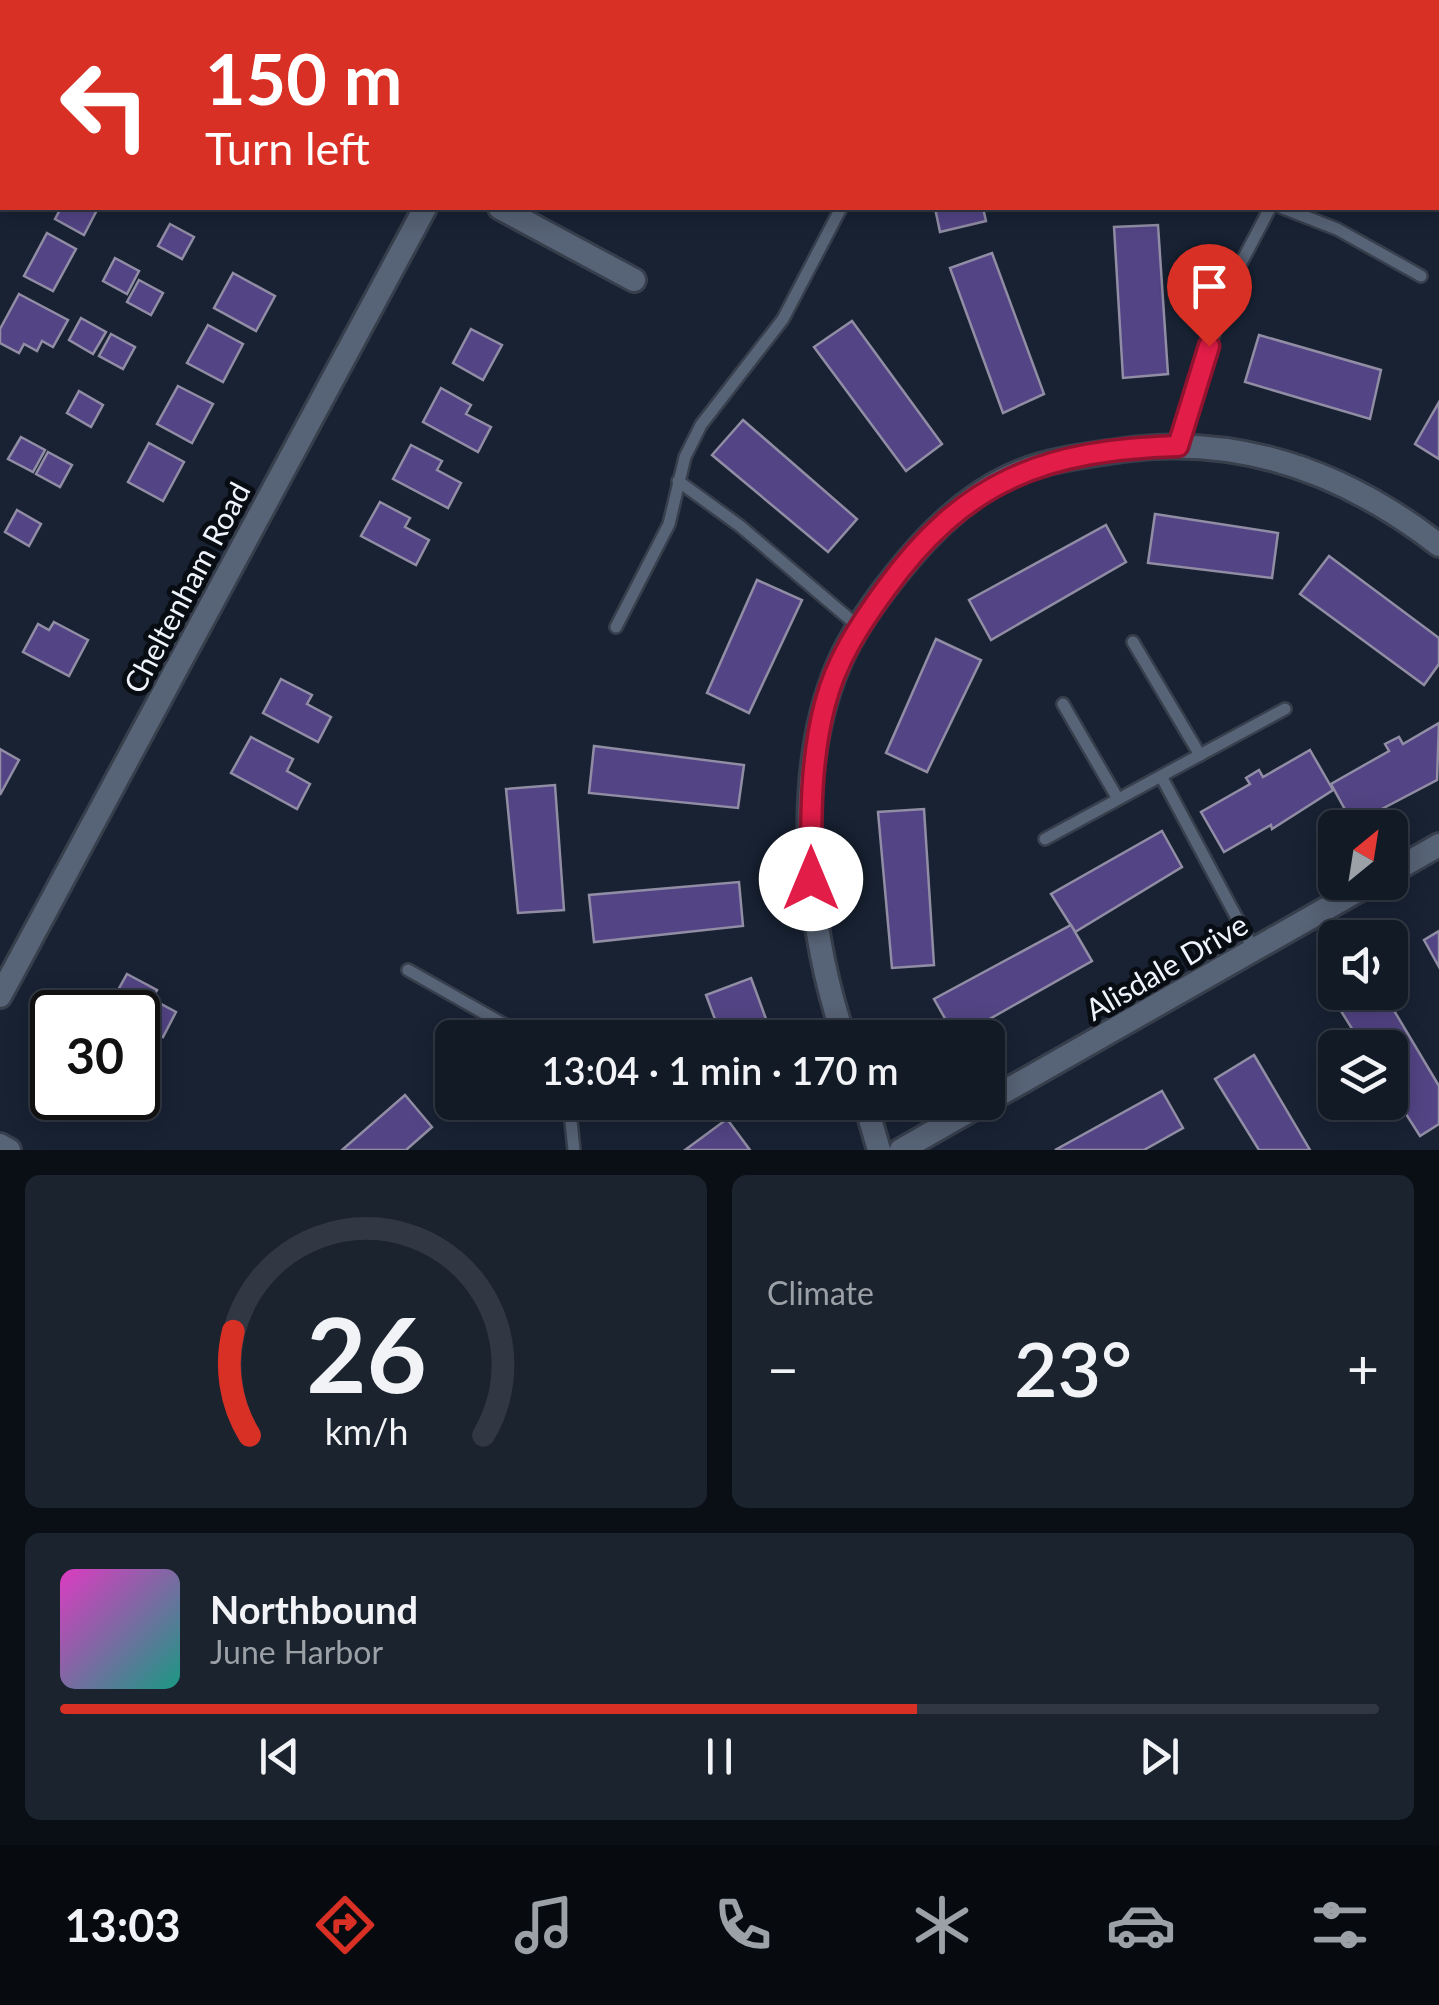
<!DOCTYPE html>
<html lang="en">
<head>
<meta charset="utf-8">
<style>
	:root { --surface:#121a26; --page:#1b232e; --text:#f1f3f6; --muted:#9ca1a7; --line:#313843; --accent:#d93025 }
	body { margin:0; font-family:Lato,sans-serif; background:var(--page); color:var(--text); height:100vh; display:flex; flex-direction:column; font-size:38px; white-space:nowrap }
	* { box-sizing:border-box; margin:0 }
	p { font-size:32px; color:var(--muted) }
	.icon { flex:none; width:55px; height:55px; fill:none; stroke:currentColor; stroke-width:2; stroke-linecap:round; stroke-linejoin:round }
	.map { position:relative; height:1150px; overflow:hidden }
	.drawer { display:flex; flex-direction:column; gap:25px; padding:25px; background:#0a0e15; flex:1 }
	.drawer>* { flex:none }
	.hud { position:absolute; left:0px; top:0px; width:1440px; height:210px; box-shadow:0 5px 25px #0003,0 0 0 2px var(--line); background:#d93025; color:#fff; overflow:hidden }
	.needle { width:65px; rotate:30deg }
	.buttons { position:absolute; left:1318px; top:810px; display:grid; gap:20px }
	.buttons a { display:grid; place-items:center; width:90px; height:90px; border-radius:15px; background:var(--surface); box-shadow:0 5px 25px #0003,0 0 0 2px var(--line); font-size:50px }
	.speed { position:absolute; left:30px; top:990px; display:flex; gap:20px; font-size:50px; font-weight:700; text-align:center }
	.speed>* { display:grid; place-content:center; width:130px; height:130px; border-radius:50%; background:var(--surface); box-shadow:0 5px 25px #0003,0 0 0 2px var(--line); line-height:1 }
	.speed .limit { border:5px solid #111; border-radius:15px; background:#fff; color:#111 }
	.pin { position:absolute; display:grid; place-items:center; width:85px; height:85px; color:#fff; margin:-102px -42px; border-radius:50% 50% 50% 0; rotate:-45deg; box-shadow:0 0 10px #0007 }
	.pin .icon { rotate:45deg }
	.me { position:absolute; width:110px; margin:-55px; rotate:0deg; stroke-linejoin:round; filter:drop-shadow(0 0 8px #0008) }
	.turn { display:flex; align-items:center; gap:35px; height:210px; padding:0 40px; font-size:45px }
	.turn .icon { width:130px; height:130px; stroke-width:2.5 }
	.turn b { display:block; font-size:70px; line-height:85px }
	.big { font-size:75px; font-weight:600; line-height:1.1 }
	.drawer .card { flex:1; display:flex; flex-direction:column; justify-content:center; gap:15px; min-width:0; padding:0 35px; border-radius:15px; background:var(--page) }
	.drawer .dial { align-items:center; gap:0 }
	.dial svg { height:260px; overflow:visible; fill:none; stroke:var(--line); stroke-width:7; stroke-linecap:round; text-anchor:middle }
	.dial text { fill:var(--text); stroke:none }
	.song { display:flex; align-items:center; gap:30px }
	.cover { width:120px; height:120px; border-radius:15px; background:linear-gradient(135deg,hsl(310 70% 55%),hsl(170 70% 35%)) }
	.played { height:10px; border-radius:5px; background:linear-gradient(90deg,var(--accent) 65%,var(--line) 65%) }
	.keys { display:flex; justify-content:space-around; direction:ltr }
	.heat { display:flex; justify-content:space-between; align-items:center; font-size:55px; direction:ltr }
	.drawer .tiles { flex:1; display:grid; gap:25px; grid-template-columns:1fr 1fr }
	.card:last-child { grid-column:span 2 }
	.trip { position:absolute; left:435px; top:1020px; width:570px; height:100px; border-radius:15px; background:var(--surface); box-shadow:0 5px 25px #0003,0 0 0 2px var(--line); font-weight:600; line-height:100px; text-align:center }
	.dock { display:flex; height:160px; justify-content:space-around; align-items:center; background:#070a0f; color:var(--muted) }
	.dock .icon { width:70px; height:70px }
	.dock .current { color:var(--accent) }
	.dock b { font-size:45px; color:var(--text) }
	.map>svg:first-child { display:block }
	.building { fill:#534485; stroke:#908da4; stroke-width:2.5 }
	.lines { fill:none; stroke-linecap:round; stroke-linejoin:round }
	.lane-casing { stroke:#373e4c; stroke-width:16 }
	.street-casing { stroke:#373e4c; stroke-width:28 }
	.lane { stroke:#576376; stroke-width:11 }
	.street { stroke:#576376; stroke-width:22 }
	.route-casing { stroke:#92132f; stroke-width:25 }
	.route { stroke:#e11d48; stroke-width:18 }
	.labels { text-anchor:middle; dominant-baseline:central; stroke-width:10; stroke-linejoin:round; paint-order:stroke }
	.street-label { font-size:30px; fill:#eef4fd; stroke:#080c13 }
</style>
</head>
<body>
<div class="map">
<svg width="1439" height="1150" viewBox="0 0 1439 1150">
	<rect width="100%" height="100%" fill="#182233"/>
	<!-- building -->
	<g class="building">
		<path d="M1332,0H1439V73L1438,2Z"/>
		<path d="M61,208H98L84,235L55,219Z"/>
		<path d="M935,208H983L986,221L940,232Z"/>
		<path d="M170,224L194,237L182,259L158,246Z"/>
		<path d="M1158,225L1168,374L1123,378L1114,227Z"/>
		<path d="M47,233L76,249L53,291L24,276Z"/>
		<path d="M992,253L1044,394L1003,413L950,268Z"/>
		<path d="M115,258L139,271L127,294L103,281Z"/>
		<path d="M233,273L275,296L256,331L214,308Z"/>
		<path d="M139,280L163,293L151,315L127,302Z"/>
		<path d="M19,294L68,320L53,347L42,341L37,351L24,344L19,353L0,343V329Z"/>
		<path d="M81,318L106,332L93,354L69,340Z"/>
		<path d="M852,321L942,444L906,471L814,347Z"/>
		<path d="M208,325L243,344L223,382L187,363Z"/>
		<path d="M471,329L502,345L483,380L453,363Z"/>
		<path d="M111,334L135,347L123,369L99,356Z"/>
		<path d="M1259,335L1381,370L1370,419L1245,382Z"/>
		<path d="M178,386L213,404L192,443L157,424Z"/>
		<path d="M441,388L471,405L466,414L491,427L478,452L423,422Z"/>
		<path d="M79,391L103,405L91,427L67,413Z"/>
		<path d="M1439,402V459L1415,444Z"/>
		<path d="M743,420L857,519L828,552L712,455Z"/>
		<path d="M21,437L45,450L33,472L8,459Z"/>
		<path d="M149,443L184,462L163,501L128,482Z"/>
		<path d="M411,445L442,461L437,470L461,483L448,508L393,479Z"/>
		<path d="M48,452L72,465L60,487L36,474Z"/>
		<path d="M380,502L410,518L405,527L429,540L416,565L361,536Z"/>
		<path d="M17,510L41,524L29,546L5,532Z"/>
		<path d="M1155,514L1278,533L1272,578L1148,563Z"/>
		<path d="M1106,525L1126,562L991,640L969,600Z"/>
		<path d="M1329,556L1439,638V664L1424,685L1300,594Z"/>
		<path d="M757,580L802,600L749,713L707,693Z"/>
		<path d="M54,622L88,640L69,676L23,652L38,624L49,630Z"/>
		<path d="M936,639L981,660L927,772L886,753Z"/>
		<path d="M281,679L312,695L307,704L331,717L318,742L263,713Z"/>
		<path d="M1439,723L1437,780L1353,824L1331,784L1389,751L1385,744L1399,737L1403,744Z"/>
		<path d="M251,737L293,759L287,771L310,784L297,809L231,773Z"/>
		<path d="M594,746L744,765L738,808L589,793Z"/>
		<path d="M0,749L19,760L0,795Z"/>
		<path d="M1310,750L1333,790L1272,829L1271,825L1224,852L1201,812L1250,784L1246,778L1259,770L1263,777Z"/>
		<path d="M555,785L564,910L518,913L506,789Z"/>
		<path d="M924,809L934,965L892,968L878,812Z"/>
		<path d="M1162,831L1182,867L1075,932L1051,894Z"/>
		<path d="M739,882L743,926L594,942L589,895Z"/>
		<path d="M1071,925L1092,961L956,1038L934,999Z"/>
		<path d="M1439,931V967L1424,940Z"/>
		<path d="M127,974L157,990L152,999L176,1012L163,1037L138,1024V1012L108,1008Z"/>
		<path d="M751,978L773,1038H722L706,995Z"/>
		<path d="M1354,992H1383L1439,1086V1124L1420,1136L1390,1089V1048H1364L1336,1003Z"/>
		<path d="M1254,1055L1310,1150H1259L1215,1079Z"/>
		<path d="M1162,1091L1183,1128L1144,1150H1055Z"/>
		<path d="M405,1095L432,1127L406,1150H342Z"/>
		<path d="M727,1119L750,1150H685Z"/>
	</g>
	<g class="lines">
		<defs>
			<g id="lane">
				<path d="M1257,0L1260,2"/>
				<path d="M1438,121L1439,122"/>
				<path d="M1283,208L1337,229L1421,276"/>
				<path d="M1178,446L1229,286L1270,208"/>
				<path d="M678,481L740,526L859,627"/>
				<path d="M616,627L669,524L685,457L701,425L783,319L841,208"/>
				<path d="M1133,642L1200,755"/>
				<path d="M1063,704L1118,799"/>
				<path d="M1161,776L1285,709"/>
				<path d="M1045,839L1161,776L1254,950"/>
				<path d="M408,970L528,1038"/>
				<path d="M569,1102L574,1150"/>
			</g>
			<g id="street">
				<path d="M128,0L132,2"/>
				<path d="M64,2L66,0"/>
				<path d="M536,2L538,0"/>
				<path d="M0,122L2,117"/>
				<path d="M500,208L634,280"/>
				<path d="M1390,873L1439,845"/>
				<path d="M0,996L425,208"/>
				<path d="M844,1038C807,928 792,775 838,666C854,628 881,592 908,560C939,523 975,490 1020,472C1052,459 1090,455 1123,450C1242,434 1346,473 1439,545"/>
				<path d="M988,1101L1373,882"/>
				<path d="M865,1102L879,1150"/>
				<path d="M0,1145L9,1150"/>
				<path d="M901,1150L985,1102"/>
			</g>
		</defs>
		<!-- lane casing -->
		<use href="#lane" class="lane-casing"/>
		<!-- street casing -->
		<use href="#street" class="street-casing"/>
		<!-- lane -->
		<use href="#lane" class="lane"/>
		<!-- street -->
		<use href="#street" class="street"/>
	</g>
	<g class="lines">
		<defs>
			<path id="route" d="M811,879C811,821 810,761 825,704C836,661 859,626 885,590C964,480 1045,450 1178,446L1209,346"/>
		</defs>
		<!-- route casing -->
		<use href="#route" class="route-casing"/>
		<!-- route -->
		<use href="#route" class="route"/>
	</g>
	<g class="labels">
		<!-- street labels -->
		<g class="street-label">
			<text transform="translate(186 587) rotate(-62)">Cheltenham Road</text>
			<text transform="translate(1166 966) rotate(-30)">Alisdale Drive</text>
		</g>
	</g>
</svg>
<div class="buttons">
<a><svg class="needle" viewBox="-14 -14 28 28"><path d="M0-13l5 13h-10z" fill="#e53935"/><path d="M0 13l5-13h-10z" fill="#9ca1a7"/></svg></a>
<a><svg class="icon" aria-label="sound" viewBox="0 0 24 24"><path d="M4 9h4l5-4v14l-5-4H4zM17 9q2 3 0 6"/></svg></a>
<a><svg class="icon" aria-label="layers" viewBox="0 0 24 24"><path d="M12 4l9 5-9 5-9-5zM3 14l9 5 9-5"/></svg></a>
</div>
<div class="speed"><div class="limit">30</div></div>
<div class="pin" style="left:1209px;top:346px;background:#d93025"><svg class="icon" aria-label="arrive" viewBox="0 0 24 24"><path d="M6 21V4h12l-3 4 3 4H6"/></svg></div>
<svg class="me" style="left:811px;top:879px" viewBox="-20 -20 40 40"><circle r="19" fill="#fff"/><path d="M0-13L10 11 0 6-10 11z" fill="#e11d48"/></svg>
<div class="trip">13:04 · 1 min · 170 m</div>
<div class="hud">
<div class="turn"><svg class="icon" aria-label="left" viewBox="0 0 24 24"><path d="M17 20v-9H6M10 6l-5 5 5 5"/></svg><div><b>150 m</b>Turn left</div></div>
</div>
</div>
<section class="drawer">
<div class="tiles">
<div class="card dial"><svg viewBox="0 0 100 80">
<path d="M14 69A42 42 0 1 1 86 69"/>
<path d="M14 69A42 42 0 0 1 9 37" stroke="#d93025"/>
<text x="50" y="56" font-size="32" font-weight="700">26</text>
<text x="50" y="72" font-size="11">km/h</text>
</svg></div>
<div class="card"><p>Climate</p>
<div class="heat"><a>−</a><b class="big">23°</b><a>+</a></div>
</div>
<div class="card">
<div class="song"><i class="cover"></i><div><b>Northbound</b><p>June Harbor</p></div></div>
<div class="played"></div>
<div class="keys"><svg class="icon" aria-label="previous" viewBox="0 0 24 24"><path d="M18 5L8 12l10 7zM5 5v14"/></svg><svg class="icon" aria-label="pause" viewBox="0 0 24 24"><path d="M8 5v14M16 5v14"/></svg><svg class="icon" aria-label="next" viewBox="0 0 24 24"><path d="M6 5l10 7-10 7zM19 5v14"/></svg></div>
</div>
</div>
</section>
<nav class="dock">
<b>13:03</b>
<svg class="icon current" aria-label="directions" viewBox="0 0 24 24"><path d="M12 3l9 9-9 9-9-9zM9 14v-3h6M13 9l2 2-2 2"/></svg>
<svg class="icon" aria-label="music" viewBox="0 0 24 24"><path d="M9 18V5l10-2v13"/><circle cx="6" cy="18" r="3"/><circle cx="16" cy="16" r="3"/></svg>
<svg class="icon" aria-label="phone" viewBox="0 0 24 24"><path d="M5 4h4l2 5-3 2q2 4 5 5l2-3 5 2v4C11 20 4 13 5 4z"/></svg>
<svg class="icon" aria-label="climate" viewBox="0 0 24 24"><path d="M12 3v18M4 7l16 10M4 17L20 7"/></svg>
<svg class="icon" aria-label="car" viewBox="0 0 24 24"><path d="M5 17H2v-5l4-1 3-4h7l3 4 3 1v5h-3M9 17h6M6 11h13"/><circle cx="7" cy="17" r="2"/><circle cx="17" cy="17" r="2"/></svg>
<svg class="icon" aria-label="filters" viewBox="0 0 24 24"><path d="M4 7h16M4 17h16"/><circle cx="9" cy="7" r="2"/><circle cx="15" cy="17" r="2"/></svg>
</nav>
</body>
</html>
